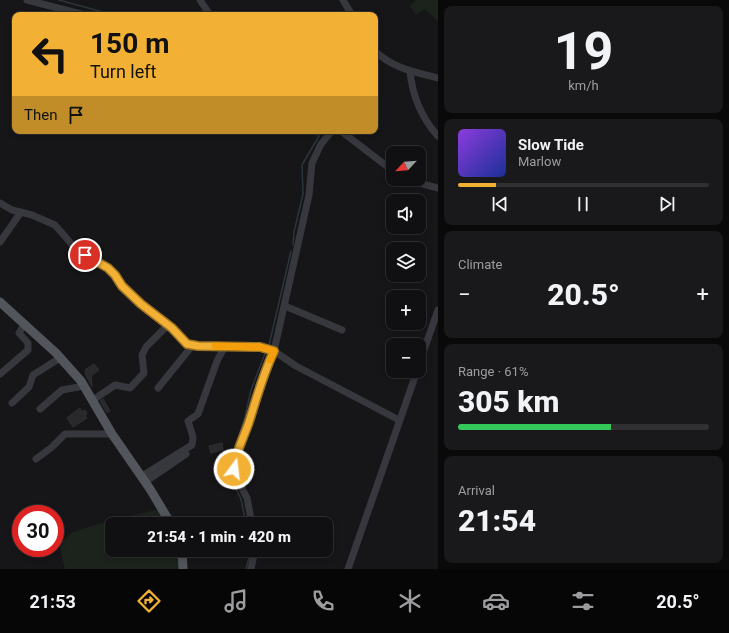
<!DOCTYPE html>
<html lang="en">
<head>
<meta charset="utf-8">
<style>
	:root { --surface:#101012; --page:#19191b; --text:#f1f3f6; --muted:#9c9d9f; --line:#303032; --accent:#f2b134 }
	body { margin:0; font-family:Roboto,sans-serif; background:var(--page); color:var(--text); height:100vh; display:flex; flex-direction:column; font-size:15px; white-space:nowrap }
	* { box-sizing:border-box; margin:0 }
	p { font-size:13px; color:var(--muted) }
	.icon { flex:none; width:22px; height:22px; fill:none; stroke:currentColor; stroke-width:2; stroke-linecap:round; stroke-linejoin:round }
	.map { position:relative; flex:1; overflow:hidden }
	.panel { display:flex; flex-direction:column; gap:6px; padding:6px; background:#09090a; width:291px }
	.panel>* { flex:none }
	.banner { position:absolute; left:12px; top:12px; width:366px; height:122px; border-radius:8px; box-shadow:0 2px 6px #0003,0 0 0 1px var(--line); background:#f2b134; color:#111; overflow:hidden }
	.needle { width:26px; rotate:244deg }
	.fabs { position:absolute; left:386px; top:146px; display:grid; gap:8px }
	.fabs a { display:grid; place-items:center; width:40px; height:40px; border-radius:8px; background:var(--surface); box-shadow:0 2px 6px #0003,0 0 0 1px var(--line); font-size:20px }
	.speed { position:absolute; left:12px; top:505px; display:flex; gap:8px; font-size:20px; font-weight:700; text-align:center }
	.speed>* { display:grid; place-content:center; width:52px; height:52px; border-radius:50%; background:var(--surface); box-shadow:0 2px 6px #0003,0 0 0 1px var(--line); line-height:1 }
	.speed .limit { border:6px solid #d22; background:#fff; color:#111 }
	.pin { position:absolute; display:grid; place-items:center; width:34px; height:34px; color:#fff; margin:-17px; border:2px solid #fff; border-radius:50%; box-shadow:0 1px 4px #0007 }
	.me { position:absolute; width:44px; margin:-22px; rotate:15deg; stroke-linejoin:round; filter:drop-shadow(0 0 3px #0008) }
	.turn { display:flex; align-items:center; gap:14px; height:84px; padding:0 12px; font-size:18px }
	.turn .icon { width:52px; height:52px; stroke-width:2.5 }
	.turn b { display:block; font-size:28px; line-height:34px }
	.then { display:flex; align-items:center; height:38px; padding:0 12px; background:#0003; gap:8px; font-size:15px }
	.big { font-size:30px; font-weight:800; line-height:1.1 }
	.panel .card { flex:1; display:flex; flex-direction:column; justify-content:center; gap:6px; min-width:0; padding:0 14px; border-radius:8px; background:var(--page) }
	.panel .dial { align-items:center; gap:0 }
	.dial b { font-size:52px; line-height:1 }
	.song { display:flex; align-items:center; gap:12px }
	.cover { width:48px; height:48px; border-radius:6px; background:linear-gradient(135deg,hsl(270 70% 55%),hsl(230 70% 35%)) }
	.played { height:4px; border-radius:2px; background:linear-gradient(90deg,var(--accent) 15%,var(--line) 15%) }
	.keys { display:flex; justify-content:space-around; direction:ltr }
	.heat { display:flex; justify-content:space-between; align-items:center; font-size:22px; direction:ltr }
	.charge { height:6px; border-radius:3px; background:linear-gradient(90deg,#34c759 61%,var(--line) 0) }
	.trip { position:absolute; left:105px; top:517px; width:228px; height:40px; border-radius:8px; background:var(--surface); box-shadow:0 2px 6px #0003,0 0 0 1px var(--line); font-weight:800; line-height:40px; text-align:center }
	.dock { display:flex; height:64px; justify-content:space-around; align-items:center; background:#060607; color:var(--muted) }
	.dock .icon { width:28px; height:28px }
	.dock .selected { color:var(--accent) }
	.dock b { font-size:18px; color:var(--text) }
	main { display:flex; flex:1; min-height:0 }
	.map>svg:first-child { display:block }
	.green { fill:#1c231d }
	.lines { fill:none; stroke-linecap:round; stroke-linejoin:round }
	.stream { stroke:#2c353c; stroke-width:1.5 }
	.building { fill:#29292c; stroke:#303034 }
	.minor { stroke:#37383d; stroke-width:7 }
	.major { stroke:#53555c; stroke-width:9 }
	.route-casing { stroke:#9d7322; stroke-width:10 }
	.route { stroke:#f2b134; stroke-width:7 }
	.slow { stroke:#f59e0b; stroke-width:7 }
</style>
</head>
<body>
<main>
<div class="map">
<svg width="438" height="569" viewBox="0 0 438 569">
	<rect width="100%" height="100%" fill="#161618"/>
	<!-- green -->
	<g class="green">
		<path d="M416,0H438V21L424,9L416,15L410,6Z"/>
		<path d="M160,509L167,524H112V550H179V569H65L59,544L73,532L105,522Z"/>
	</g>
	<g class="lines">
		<!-- stream -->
		<g class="stream">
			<path d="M59,0L114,15"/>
			<path d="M293,245L294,232L303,194L302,165L319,136L313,131"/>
			<path d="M269,345L291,251"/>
			<path d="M246,524L241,499L229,475L228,469L245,417L251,390L266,351"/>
			<path d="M246,569L251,550"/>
		</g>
	</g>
	<!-- building -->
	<g class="building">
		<path d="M94,364L99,370L91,376L92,387L85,373L86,369Z"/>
		<path d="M103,399L110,411L107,413L100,401Z"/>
		<path d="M80,408L82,412L85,410L87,414L85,416L87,418L73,427L67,418Z"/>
		<path d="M222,443L223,450L211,453L209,446Z"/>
	</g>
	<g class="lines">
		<!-- minor -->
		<g class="minor">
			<path d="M27,0L85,15"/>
			<path d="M200,0L210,15"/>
			<path d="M343,0L352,15"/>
			<path d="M375,51C392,68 415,72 438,78"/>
			<path d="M410,71C412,95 422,119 438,136"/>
			<path d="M341,131L393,171"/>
			<path d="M404,179L438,188"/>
			<path d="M0,203L12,210L32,215L55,225L76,249L108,268L115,275L122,286L141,304L173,328L187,343L197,346L260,347L274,351L296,366L399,420"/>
			<path d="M0,242L21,212"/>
			<path d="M285,306L342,330"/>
			<path d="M419,364L438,310"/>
			<path d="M0,374L28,350V343L19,333L24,325"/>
			<path d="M158,388L192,346"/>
			<path d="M93,400L115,385L130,388L144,373L142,355L146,347L168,325"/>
			<path d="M12,403L29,387L33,375L60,358"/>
			<path d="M40,409L62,390L84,386"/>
			<path d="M36,459L52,447L65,434H112"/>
			<path d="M142,476L192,445L193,437L188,421L198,414L217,361L225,346"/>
			<path d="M145,482L186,454"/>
			<path d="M252,524L247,498L235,475V461L249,423L259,385L274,351L309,195L312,163L321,144L332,131"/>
			<path d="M251,569L255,550"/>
			<path d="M348,569L417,371"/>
		</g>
		<!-- major -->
		<g class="major">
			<path d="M0,302L56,353L81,381L112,434L150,489L171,524"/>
			<path d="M182,550L183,569"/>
		</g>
	</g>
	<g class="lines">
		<defs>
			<path id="route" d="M85,255L108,268L115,275L122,286L141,304L172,328L187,344L198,346L260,347L274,351C263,374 257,397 249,422C244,437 235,453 234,469"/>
		</defs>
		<!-- route casing -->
		<use href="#route" class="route-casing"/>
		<!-- route -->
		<use href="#route" class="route"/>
		<!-- slow -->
		<path class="slow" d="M215,346L260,347L274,351L270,360"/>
	</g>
</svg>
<div class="fabs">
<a><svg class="needle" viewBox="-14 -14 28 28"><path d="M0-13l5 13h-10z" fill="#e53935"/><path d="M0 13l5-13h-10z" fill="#9c9d9f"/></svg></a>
<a><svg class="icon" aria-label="sound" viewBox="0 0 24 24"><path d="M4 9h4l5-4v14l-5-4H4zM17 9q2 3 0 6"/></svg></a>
<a><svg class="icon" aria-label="layers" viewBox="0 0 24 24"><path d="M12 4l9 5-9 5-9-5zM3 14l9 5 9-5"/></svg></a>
<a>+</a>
<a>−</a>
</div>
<div class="speed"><div class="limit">30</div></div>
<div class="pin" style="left:85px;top:255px;background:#d93025"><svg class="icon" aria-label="arrive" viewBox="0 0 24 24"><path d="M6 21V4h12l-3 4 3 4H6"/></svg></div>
<svg class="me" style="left:234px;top:469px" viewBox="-20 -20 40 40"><circle r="17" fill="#f2b134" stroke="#fff" stroke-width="3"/><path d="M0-11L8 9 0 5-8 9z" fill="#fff"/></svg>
<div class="trip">21:54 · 1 min · 420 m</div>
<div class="banner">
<div class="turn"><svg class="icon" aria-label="left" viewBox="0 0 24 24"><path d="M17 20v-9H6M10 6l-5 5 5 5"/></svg><div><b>150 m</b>Turn left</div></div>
<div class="then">Then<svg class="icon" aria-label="arrive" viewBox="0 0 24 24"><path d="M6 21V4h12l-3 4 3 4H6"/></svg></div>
</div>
</div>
<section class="panel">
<div class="card dial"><b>19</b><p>km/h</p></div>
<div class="card">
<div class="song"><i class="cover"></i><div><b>Slow Tide</b><p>Marlow</p></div></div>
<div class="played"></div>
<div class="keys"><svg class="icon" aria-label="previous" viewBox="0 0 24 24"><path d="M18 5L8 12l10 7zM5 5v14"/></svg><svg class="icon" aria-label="pause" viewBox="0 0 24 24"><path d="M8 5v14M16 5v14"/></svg><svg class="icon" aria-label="next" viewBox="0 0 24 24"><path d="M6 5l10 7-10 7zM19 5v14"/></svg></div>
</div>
<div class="card"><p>Climate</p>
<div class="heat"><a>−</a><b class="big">20.5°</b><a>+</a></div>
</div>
<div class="card"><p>Range · 61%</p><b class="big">305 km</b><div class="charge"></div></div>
<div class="card"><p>Arrival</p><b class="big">21:54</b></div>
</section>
</main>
<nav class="dock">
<b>21:53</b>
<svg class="icon selected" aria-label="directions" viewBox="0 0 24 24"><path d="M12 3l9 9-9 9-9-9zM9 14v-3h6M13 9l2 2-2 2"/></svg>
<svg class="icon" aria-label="music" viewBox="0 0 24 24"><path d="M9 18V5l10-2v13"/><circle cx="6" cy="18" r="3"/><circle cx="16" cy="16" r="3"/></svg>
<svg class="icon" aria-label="phone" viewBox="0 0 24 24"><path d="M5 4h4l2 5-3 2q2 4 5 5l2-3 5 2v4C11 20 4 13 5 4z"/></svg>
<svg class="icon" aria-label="climate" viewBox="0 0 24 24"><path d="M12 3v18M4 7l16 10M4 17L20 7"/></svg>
<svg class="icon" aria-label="car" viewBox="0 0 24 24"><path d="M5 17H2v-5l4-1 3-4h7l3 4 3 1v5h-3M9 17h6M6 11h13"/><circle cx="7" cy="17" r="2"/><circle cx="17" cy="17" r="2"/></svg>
<svg class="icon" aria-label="filters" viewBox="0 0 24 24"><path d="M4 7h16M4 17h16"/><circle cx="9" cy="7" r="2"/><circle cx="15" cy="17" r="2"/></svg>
<b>20.5°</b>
</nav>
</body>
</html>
